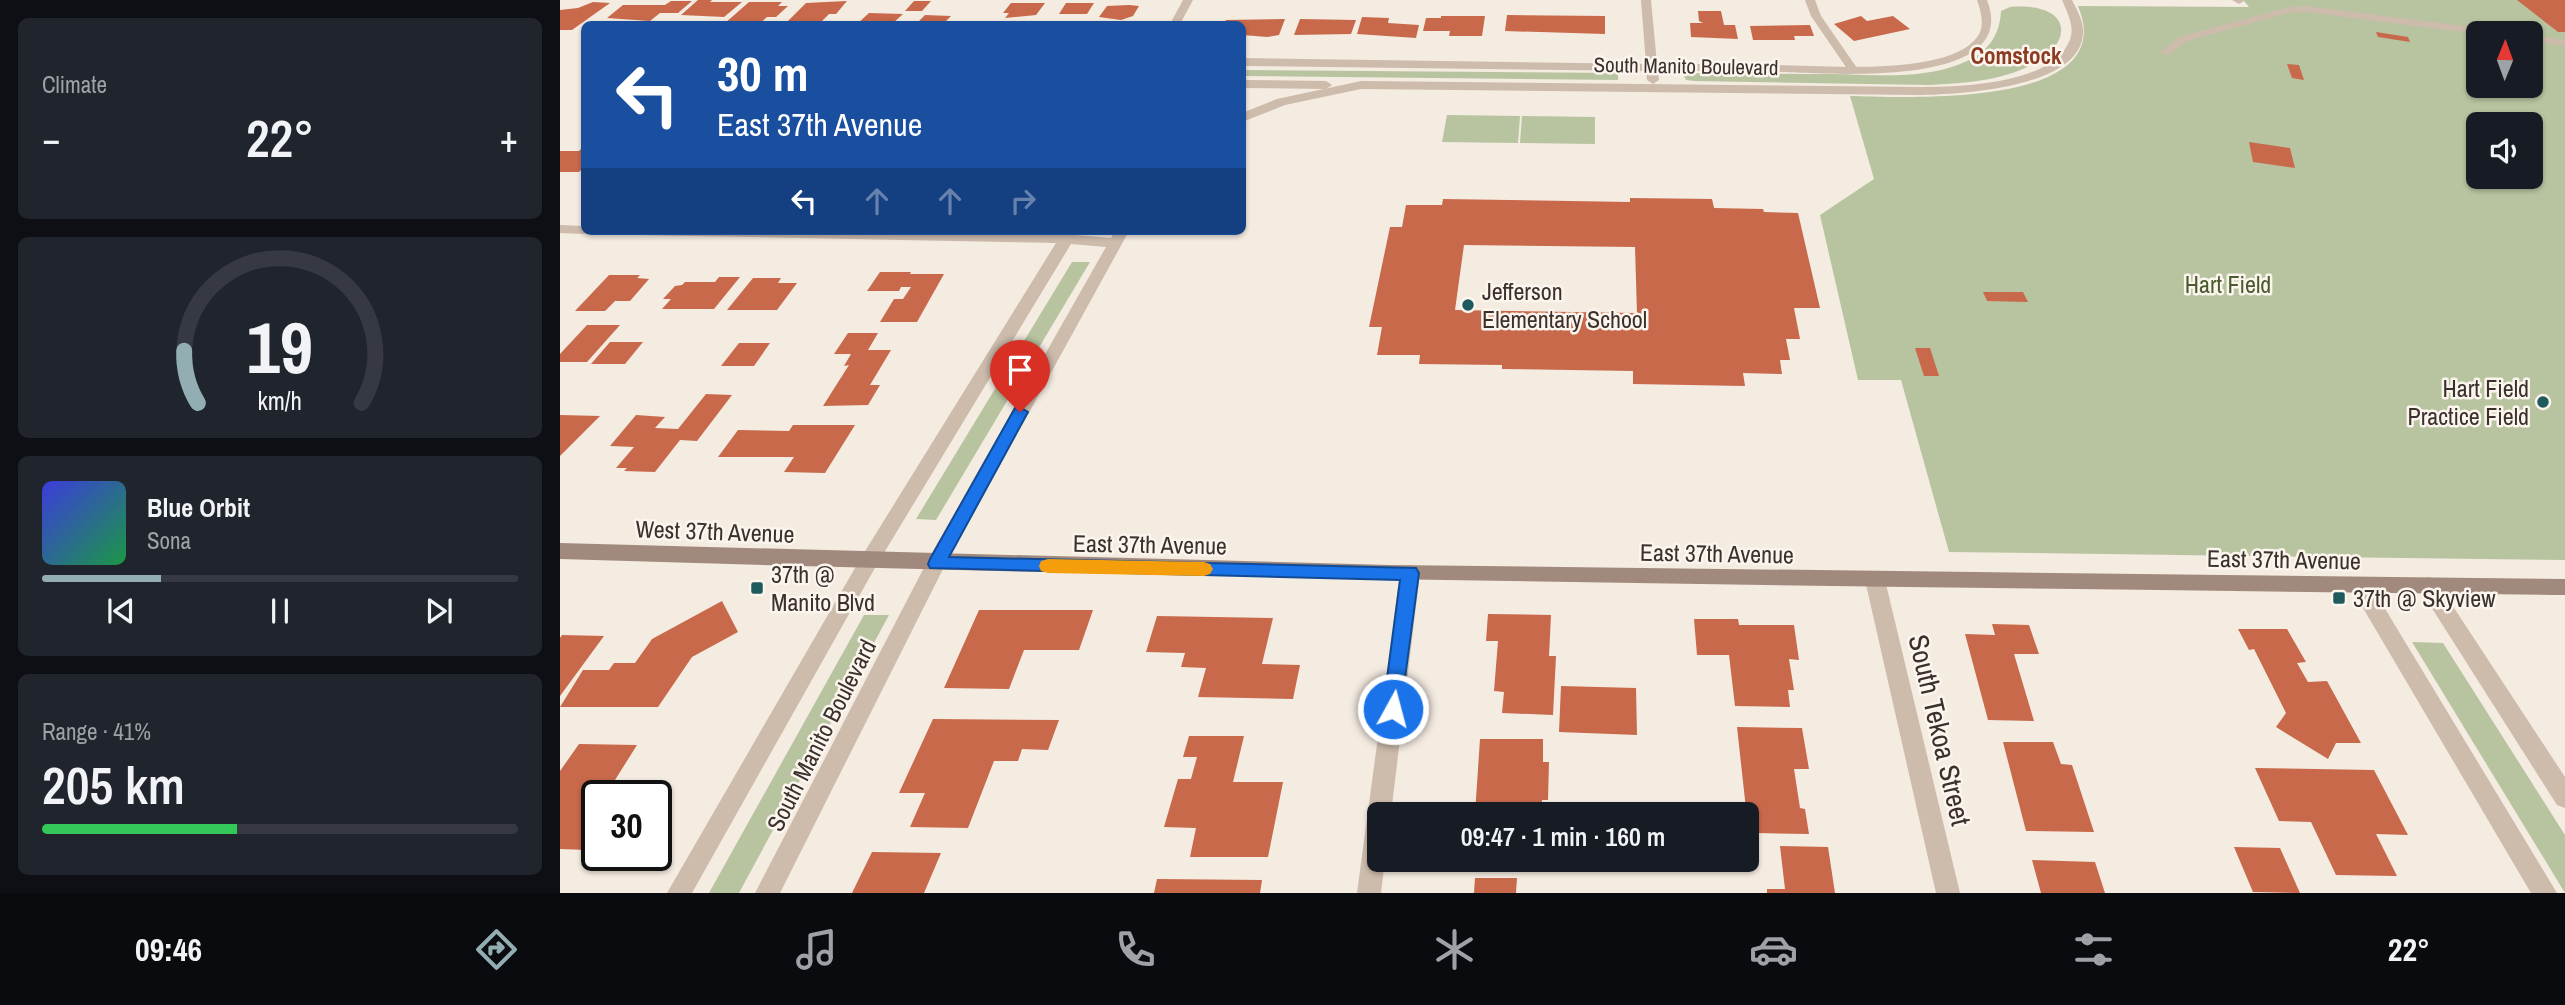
<!DOCTYPE html>
<html lang="en">
<head>
<meta charset="utf-8">
<style>
	:root { --surface:#171b24; --page:#20242c; --text:#f1f3f6; --muted:#9ea1a6; --line:#363941; --accent:#92aeb2 }
	body { margin:0; font-family:"Archivo Narrow",sans-serif; background:var(--page); color:var(--text); height:100vh; display:flex; flex-direction:column; font-size:26px; white-space:nowrap }
	* { box-sizing:border-box; margin:0 }
	p { font-size:23px; color:var(--muted) }
	.icon { flex:none; width:38px; height:38px; fill:none; stroke:currentColor; stroke-width:2; stroke-linecap:round; stroke-linejoin:round }
	.map { position:relative; flex:1; overflow:hidden }
	.details { display:flex; flex-direction:column; gap:18px; padding:18px; background:#0d0f14; width:560px }
	.details>* { flex:none }
	.hud { position:absolute; left:21px; top:21px; width:665px; height:214px; border-radius:10px; box-shadow:0 2px 5px #0004; background:#1a4fa0; color:#fff; overflow:hidden }
	.needle { width:46px; rotate:1deg }
	.controls { position:absolute; left:1906px; top:21px; display:grid; gap:14px }
	.controls a { display:grid; place-items:center; width:77px; height:77px; border-radius:10px; background:var(--surface); box-shadow:0 2px 5px #0004; font-size:35px }
	.speed { position:absolute; left:21px; top:780px; display:flex; gap:14px; font-size:35px; font-weight:700; text-align:center }
	.speed>* { display:grid; place-content:center; width:91px; height:91px; border-radius:50%; background:var(--surface); box-shadow:0 2px 5px #0004; line-height:1 }
	.speed .limit { border:4px solid #111; border-radius:10px; background:#fff; color:#111 }
	.pin { position:absolute; display:grid; place-items:center; width:60px; height:60px; color:#fff; margin:-72px -30px; border-radius:50% 50% 50% 0; rotate:-45deg; box-shadow:0 0 7px #0007 }
	.pin .icon { rotate:45deg }
	.me { position:absolute; width:77px; margin:-38px; rotate:7deg; stroke-linejoin:round; filter:drop-shadow(0 0 5px #0008) }
	.turn { display:flex; align-items:center; gap:24px; height:147px; padding:0 21px; font-size:32px }
	.turn .icon { width:91px; height:91px; stroke-width:2.5 }
	.turn b { display:block; font-size:49px; line-height:60px }
	.lanes { display:flex; align-items:center; height:66px; padding:0 21px; background:#0003; justify-content:center; gap:35px; direction:ltr }
	.lanes .off { opacity:.35 }
	.big { font-size:52px; font-weight:600; line-height:1.1 }
	.details .widget { flex:1; display:flex; flex-direction:column; justify-content:center; gap:10px; min-width:0; padding:0 24px; border-radius:10px; background:var(--page) }
	.details .dial { align-items:center; gap:0 }
	.dial svg { height:182px; overflow:visible; fill:none; stroke:var(--line); stroke-width:7; stroke-linecap:round; text-anchor:middle }
	.dial text { fill:var(--text); stroke:none }
	.song { display:flex; align-items:center; gap:21px }
	.cover { width:84px; height:84px; border-radius:10px; background:linear-gradient(135deg,hsl(240 70% 55%),hsl(140 70% 35%)) }
	.played { height:7px; border-radius:4px; background:linear-gradient(90deg,var(--accent) 25%,var(--line) 25%) }
	.keys { display:flex; justify-content:space-around; direction:ltr }
	.heat { display:flex; justify-content:space-between; align-items:center; font-size:38px; direction:ltr }
	.charge { height:10px; border-radius:5px; background:linear-gradient(90deg,#34c759 41%,var(--line) 0) }
	.trip { position:absolute; left:807px; top:802px; width:392px; height:70px; border-radius:10px; background:var(--surface); box-shadow:0 2px 5px #0004; font-weight:600; line-height:70px; text-align:center }
	.dock { display:flex; height:112px; justify-content:space-around; align-items:center; background:#090b0e; color:var(--muted) }
	.dock .icon { width:49px; height:49px }
	.dock .selected { color:var(--accent) }
	.dock b { font-size:32px; color:var(--text) }
	main { display:flex; flex:1; min-height:0 }
	.map>svg:first-child { display:block }
	.green { fill:#b8c4a0; fill-rule:evenodd }
	.building { fill:#c8694b; fill-rule:evenodd }
	.lines { fill:none; stroke-linecap:round; stroke-linejoin:round }
	.lane { fill:#cdbbac; fill-rule:evenodd }
	.street { fill:#cdbbac; fill-rule:evenodd }
	.secondary { fill:#a18a7d; fill-rule:evenodd }
	.route { fill:#1a73e8; stroke:#114b97; stroke-width:2 }
	.slow { fill:#f59e0b }
	.poi-dot { fill:#1f5a5e; stroke:#fbf5ee; stroke-width:2.5 }
	.labels { text-anchor:middle; dominant-baseline:central; stroke-width:5; stroke-linejoin:round; paint-order:stroke }
	.far-street-label { font-size:21px; fill:#3b302b; stroke:#fbf5ee }
	.far-quarter-label { font-size:23px; font-weight:bold; fill:#8c3b22; stroke:#fbf5ee }
	.park-label { font-size:24px; fill:#4a5a2e; stroke:#fbf5ee }
	.poi-label { font-size:24px; fill:#3b302b; stroke:#fbf5ee; text-anchor:start }
	.street-label { font-size:24px; fill:#3b302b; stroke:#fbf5ee }
	.near-street-label { font-size:28px; fill:#3b302b; stroke:#fbf5ee }
</style>
</head>
<body>
<main>
<section class="details">
<div class="widget"><p>Climate</p>
<div class="heat"><a>−</a><b class="big">22°</b><a>+</a></div>
</div>
<div class="widget dial"><svg viewBox="0 0 100 80">
<path d="M14 69A42 42 0 1 1 86 69"/>
<path d="M14 69A42 42 0 0 1 8 46" stroke="#92aeb2"/>
<text x="50" y="56" font-size="32" font-weight="700">19</text>
<text x="50" y="72" font-size="11">km/h</text>
</svg></div>
<div class="widget">
<div class="song"><i class="cover"></i><div><b>Blue Orbit</b><p>Sona</p></div></div>
<div class="played"></div>
<div class="keys"><svg class="icon" aria-label="previous" viewBox="0 0 24 24"><path d="M18 5L8 12l10 7zM5 5v14"/></svg><svg class="icon" aria-label="pause" viewBox="0 0 24 24"><path d="M8 5v14M16 5v14"/></svg><svg class="icon" aria-label="next" viewBox="0 0 24 24"><path d="M6 5l10 7-10 7zM19 5v14"/></svg></div>
</div>
<div class="widget"><p>Range · 41%</p><b class="big">205 km</b><div class="charge"></div></div>
</section>
<div class="map">
<svg width="2005" height="893" viewBox="0 0 2005 893">
	<rect width="100%" height="100%" fill="#f4ebe1"/>
	<!-- green -->
	<g class="green">
		<path d="M1683,0H2005V560L1389,552L1341,380H1298L1260,215L1314,179L1290,96C1344,97 1562,110 1518,6L1689,7ZM1918,33H1970V86H1918ZM1918,124H1970V177H1918Z"/>
		<path d="M1450,7C1515,2 1516,46 1465,68C1434,82 1401,83 1369,85L1135,81L1126,80L1124,76L1138,73C1183,73 1228,74 1273,74C1315,75 1368,80 1407,61C1429,51 1440,34 1441,11Z"/>
		<path d="M683,70L1058,73V80L683,76Z"/>
		<path d="M887,115L960,116L958,143L882,142Z"/>
		<path d="M962,116L1035,117V144L960,143Z"/>
		<path d="M512,262H530L376,520L356,519Z"/>
		<path d="M304,615H329L179,893H149Z"/>
		<path d="M1852,642L1883,643L2005,835V893Z"/>
	</g>
	<!-- building -->
	<g class="building">
		<path d="M138,0H152L150,2H182L164,17L121,15Z"/>
		<path d="M1957,0H2005V32H1998Z"/>
		<path d="M111,1H132L118,13H100L90,21L47,18L63,5H105Z"/>
		<path d="M287,1L276,14H269L259,24H225L246,3Z"/>
		<path d="M354,1H371L362,11H345Z"/>
		<path d="M33,2L50,3L12,30H0V10L18,8Z"/>
		<path d="M189,2H222L218,6H228L216,17H207L199,24H164Z"/>
		<path d="M451,3H485L476,15L445,18L449,13H443Z"/>
		<path d="M506,3H534L527,14H499Z"/>
		<path d="M547,6L569,5L579,6L573,16L561,20L539,17Z"/>
		<path d="M1138,11H1161L1164,25H1175L1178,39L1131,37L1130,23H1143L1139,21Z"/>
		<path d="M309,13L343,14L332,24H297Z"/>
		<path d="M365,15L391,16L383,24H356Z"/>
		<path d="M947,15L1045,16V34L945,31Z"/>
		<path d="M881,16H925L922,36H889L890,31H863L866,18H881Z"/>
		<path d="M1301,16L1307,21L1333,16L1350,29L1294,41L1274,24Z"/>
		<path d="M802,17L829,18L828,23L859,25L856,38L797,34Z"/>
		<path d="M725,19L719,35L707,37L683,35L682,24H664L666,20Z"/>
		<path d="M740,19L796,20L791,34L734,35Z"/>
		<path d="M1250,25L1254,36H1234L1235,40H1193L1190,26Z"/>
		<path d="M1816,32L1848,37L1850,42L1818,37Z"/>
		<path d="M1727,64L1739,65L1744,80L1732,78Z"/>
		<path d="M1689,142L1730,148L1735,168L1693,162Z"/>
		<path d="M24,146V167L19,172H0V151H19Z"/>
		<path d="M1070,198L1152,199L1154,208L1203,209L1204,212L1238,213L1260,308H1234L1240,339H1226L1230,360H1220L1222,374L1183,373L1185,386L1073,384V371L942,369V365L859,364L860,355H817L822,327H809L830,227H842L846,205H882L883,199L1070,202ZM904,245L1075,247L1077,313L895,310Z"/>
		<path d="M320,272H351L350,274H384L357,322H320L334,299H343L351,287H341L339,291H307Z"/>
		<path d="M49,275H80L77,278L89,279L70,301H55L45,311H15Z"/>
		<path d="M159,277H180L154,309H102L111,299H103L115,286L122,285L125,282H155Z"/>
		<path d="M193,278H221L218,283H237L217,310H167Z"/>
		<path d="M1423,292H1463L1468,302L1427,301Z"/>
		<path d="M27,325H60L27,362H0V354Z"/>
		<path d="M288,333H318L308,350H331L310,385H320L308,405L263,406L289,365L284,366L291,354H274Z"/>
		<path d="M50,342H83L65,364H31Z"/>
		<path d="M179,343H210L194,366H161Z"/>
		<path d="M1355,348H1370L1379,376H1364Z"/>
		<path d="M146,394L172,395L137,441L120,440L95,472L64,471L67,468H56L74,447L50,446L76,415L105,417L95,428L118,429Z"/>
		<path d="M0,415L40,416L0,456Z"/>
		<path d="M233,425H295L265,473L224,472L234,457H158L178,430L229,431Z"/>
		<path d="M162,601L178,632L132,657L98,707H0L23,670H49L54,663H75L92,639Z"/>
		<path d="M419,610H533L519,650H464L449,689L384,688Z"/>
		<path d="M928,614L991,615L989,656H996L993,715L942,713L944,692L934,691L938,641H926Z"/>
		<path d="M597,616L713,618L702,664L740,665L733,699L638,697L646,668L621,667L625,653L586,652Z"/>
		<path d="M1134,619H1178L1179,625H1234L1239,660L1229,659L1234,690H1228L1230,707L1175,706L1169,655H1137Z"/>
		<path d="M1432,624L1469,625L1479,654H1454L1474,721L1428,720L1405,634L1435,635Z"/>
		<path d="M1678,629H1727L1746,662L1737,663L1748,682L1767,681L1801,743H1776L1768,759L1716,727L1726,713L1694,649L1689,650Z"/>
		<path d="M2,635L44,636L0,696V638Z"/>
		<path d="M1001,686L1076,688L1077,735L999,732Z"/>
		<path d="M373,719L499,720L488,750L462,749L458,761H434L408,828L350,827L365,793H339Z"/>
		<path d="M1177,727L1242,728L1249,769H1234L1240,808L1245,809L1249,834L1197,833L1194,809H1186Z"/>
		<path d="M629,736H684L673,782H723L708,857H630L636,828L604,827L618,779H631L637,757H623Z"/>
		<path d="M920,739H983V762H989L988,800H982V814H915Z"/>
		<path d="M1443,742H1493L1501,764L1512,765L1534,832L1466,831Z"/>
		<path d="M19,744L77,745L55,780H51L40,796H37V801L27,816H37V837L28,850L0,849V771Z"/>
		<path d="M1695,768L1814,770L1848,835L1816,834L1837,876L1776,875L1751,822L1719,821Z"/>
		<path d="M1220,846L1268,847L1275,893H1207V889H1225Z"/>
		<path d="M1674,847L1720,848L1740,893L1693,892Z"/>
		<path d="M312,852L381,853L364,893H292Z"/>
		<path d="M922,859H981V866L921,865Z"/>
		<path d="M1472,860L1535,862L1545,893H1481Z"/>
		<path d="M915,878H957L956,893H914Z"/>
		<path d="M597,879L702,880L700,893H594Z"/>
	</g>
	<g class="lines">
		<!-- lane -->
		<g class="lane">
			<path d="M1245,0H1255L1261,16L1297,68L1296,70H1288L1251,16Z"/>
			<path d="M1672,0H1683L1684,1L1679,4Z"/>
			<path d="M1746,6L1935,30L1940,33L1918,34L1746,12L1729,13L1627,41L1608,55L1599,53L1619,37L1729,7Z"/>
			<path d="M1970,35L2005,40V46L1970,41Z"/>
		</g>
		<!-- street -->
		<g class="street">
			<path d="M623,0H633L620,24H610Z"/>
			<path d="M1081,0H1091L1097,64C1135,64 1173,64 1210,65C1256,65 1390,78 1418,36C1425,25 1421,12 1417,0H1427C1462,90 1268,73 1221,72C1180,71 1139,71 1098,71L1099,80L1093,84L1087,80L1086,71L682,66V58L1086,64Z"/>
			<path d="M1502,0H1512C1517,10 1523,20 1523,31C1524,88 1401,94 1362,95L801,89L725,105L682,122V113L717,99L801,81L1362,87C1402,87 1499,84 1511,36C1514,24 1506,10 1502,0Z"/>
			<path d="M682,80L766,81L772,85L766,89L682,88Z"/>
			<path d="M0,225L24,226V231H30L24,234L0,233Z"/>
			<path d="M74,231L502,235L504,231H518L515,235L551,238L555,231H569L384,567L220,893H195L369,558L546,247L511,244L316,566L132,893H107L302,556L496,243L81,235Z"/>
			<path d="M850,565L857,567L860,573L831,814H819V859H825L821,893H797L840,573L843,567Z"/>
			<path d="M1315,572L1322,574L1325,580L1400,893H1376L1305,580L1308,574Z"/>
			<path d="M1800,577L1807,579L1997,893H1971L1793,591L1790,585L1793,579Z"/>
			<path d="M1868,577L1875,579L2005,777V808L1997,805L1861,591L1858,585L1861,579Z"/>
		</g>
		<!-- secondary -->
		<path class="secondary" d="M0,543L830,565L2005,579V595C1337,587 668,580 0,559Z"/>
	</g>
	<!-- route -->
	<path class="route" d="M460,407L468,412L389,557L856,568L859,573L840,716L833,718L826,716L823,709L840,580L370,568L368,564L370,559L455,408Z"/>
	<!-- slow -->
	<path class="slow" d="M488,559L644,562L650,564L653,569L650,574L644,576L488,573L481,571L479,566L481,561Z"/>
	<!-- markers -->
	<g class="poi-dot">
		<circle cx="908" cy="305" r="7"/>
		<circle cx="1983" cy="402" r="7"/>
		<rect x="190" y="581" width="14" height="14" rx="3.5"/>
		<rect x="1772" y="591" width="14" height="14" rx="3.5"/>
	</g>
	<g class="labels">
		<!-- far-street labels -->
		<g class="far-street-label">
			<text transform="translate(1126 66) rotate(1)">South Manito Boulevard</text>
		</g>
		<!-- far-quarter labels -->
		<g class="far-quarter-label">
			<text x="1456" y="55">Comstock</text>
		</g>
		<!-- park labels -->
		<g class="park-label">
			<text x="1668" y="284">Hart Field</text>
		</g>
		<!-- poi labels -->
		<g class="poi-label">
			<text x="922" y="291">Jefferson<tspan x="922" dy="28">Elementary School</tspan></text>
			<text x="1969" y="388" text-anchor="end">Hart Field<tspan x="1969" dy="28">Practice Field</tspan></text>
			<text x="211" y="574">37th @<tspan x="211" dy="28">Manito Blvd</tspan></text>
			<text x="1793" y="598">37th @ Skyview</text>
		</g>
		<!-- street labels -->
		<g class="street-label">
			<text transform="translate(155 531) rotate(2)">West 37th Avenue</text>
			<text transform="translate(590 544) rotate(1)">East 37th Avenue</text>
			<text transform="translate(1157 553) rotate(1)">East 37th Avenue</text>
			<text transform="translate(1724 559) rotate(1)">East 37th Avenue</text>
			<text transform="translate(261 735) rotate(-63)">South Manito Boulevard</text>
		</g>
		<!-- near-street labels -->
		<g class="near-street-label">
			<text transform="translate(1380 730) rotate(77)">South Tekoa Street</text>
		</g>
	</g>
</svg>
<div class="controls">
<a><svg class="needle" viewBox="-14 -14 28 28"><path d="M0-13l5 13h-10z" fill="#e53935"/><path d="M0 13l5-13h-10z" fill="#9ea1a6"/></svg></a>
<a><svg class="icon" aria-label="sound" viewBox="0 0 24 24"><path d="M4 9h4l5-4v14l-5-4H4zM17 9q2 3 0 6"/></svg></a>
</div>
<div class="speed"><div class="limit">30</div></div>
<div class="pin" style="left:460px;top:412px;background:#d93025"><svg class="icon" aria-label="arrive" viewBox="0 0 24 24"><path d="M6 21V4h12l-3 4 3 4H6"/></svg></div>
<svg class="me" style="left:833px;top:709px" viewBox="-20 -20 40 40"><circle r="17" fill="#1a73e8" stroke="#fff" stroke-width="3"/><path d="M0-11L8 9 0 5-8 9z" fill="#fff"/></svg>
<div class="trip">09:47 · 1 min · 160 m</div>
<div class="hud">
<div class="turn"><svg class="icon" aria-label="left" viewBox="0 0 24 24"><path d="M17 20v-9H6M10 6l-5 5 5 5"/></svg><div><b>30 m</b>East 37th Avenue</div></div>
<div class="lanes"><svg class="icon" aria-label="left" viewBox="0 0 24 24"><path d="M17 20v-9H6M10 6l-5 5 5 5"/></svg><svg class="icon off" aria-label="ahead" viewBox="0 0 24 24"><path d="M12 20V5M6 11l6-6 6 6"/></svg><svg class="icon off" aria-label="ahead" viewBox="0 0 24 24"><path d="M12 20V5M6 11l6-6 6 6"/></svg><svg class="icon off" aria-label="right" viewBox="0 0 24 24"><path d="M7 20v-9h11M14 6l5 5-5 5"/></svg></div>
</div>
</div>
</main>
<nav class="dock">
<b>09:46</b>
<svg class="icon selected" aria-label="directions" viewBox="0 0 24 24"><path d="M12 3l9 9-9 9-9-9zM9 14v-3h6M13 9l2 2-2 2"/></svg>
<svg class="icon" aria-label="music" viewBox="0 0 24 24"><path d="M9 18V5l10-2v13"/><circle cx="6" cy="18" r="3"/><circle cx="16" cy="16" r="3"/></svg>
<svg class="icon" aria-label="phone" viewBox="0 0 24 24"><path d="M5 4h4l2 5-3 2q2 4 5 5l2-3 5 2v4C11 20 4 13 5 4z"/></svg>
<svg class="icon" aria-label="climate" viewBox="0 0 24 24"><path d="M12 3v18M4 7l16 10M4 17L20 7"/></svg>
<svg class="icon" aria-label="car" viewBox="0 0 24 24"><path d="M5 17H2v-5l4-1 3-4h7l3 4 3 1v5h-3M9 17h6M6 11h13"/><circle cx="7" cy="17" r="2"/><circle cx="17" cy="17" r="2"/></svg>
<svg class="icon" aria-label="filters" viewBox="0 0 24 24"><path d="M4 7h16M4 17h16"/><circle cx="9" cy="7" r="2"/><circle cx="15" cy="17" r="2"/></svg>
<b>22°</b>
</nav>
</body>
</html>
